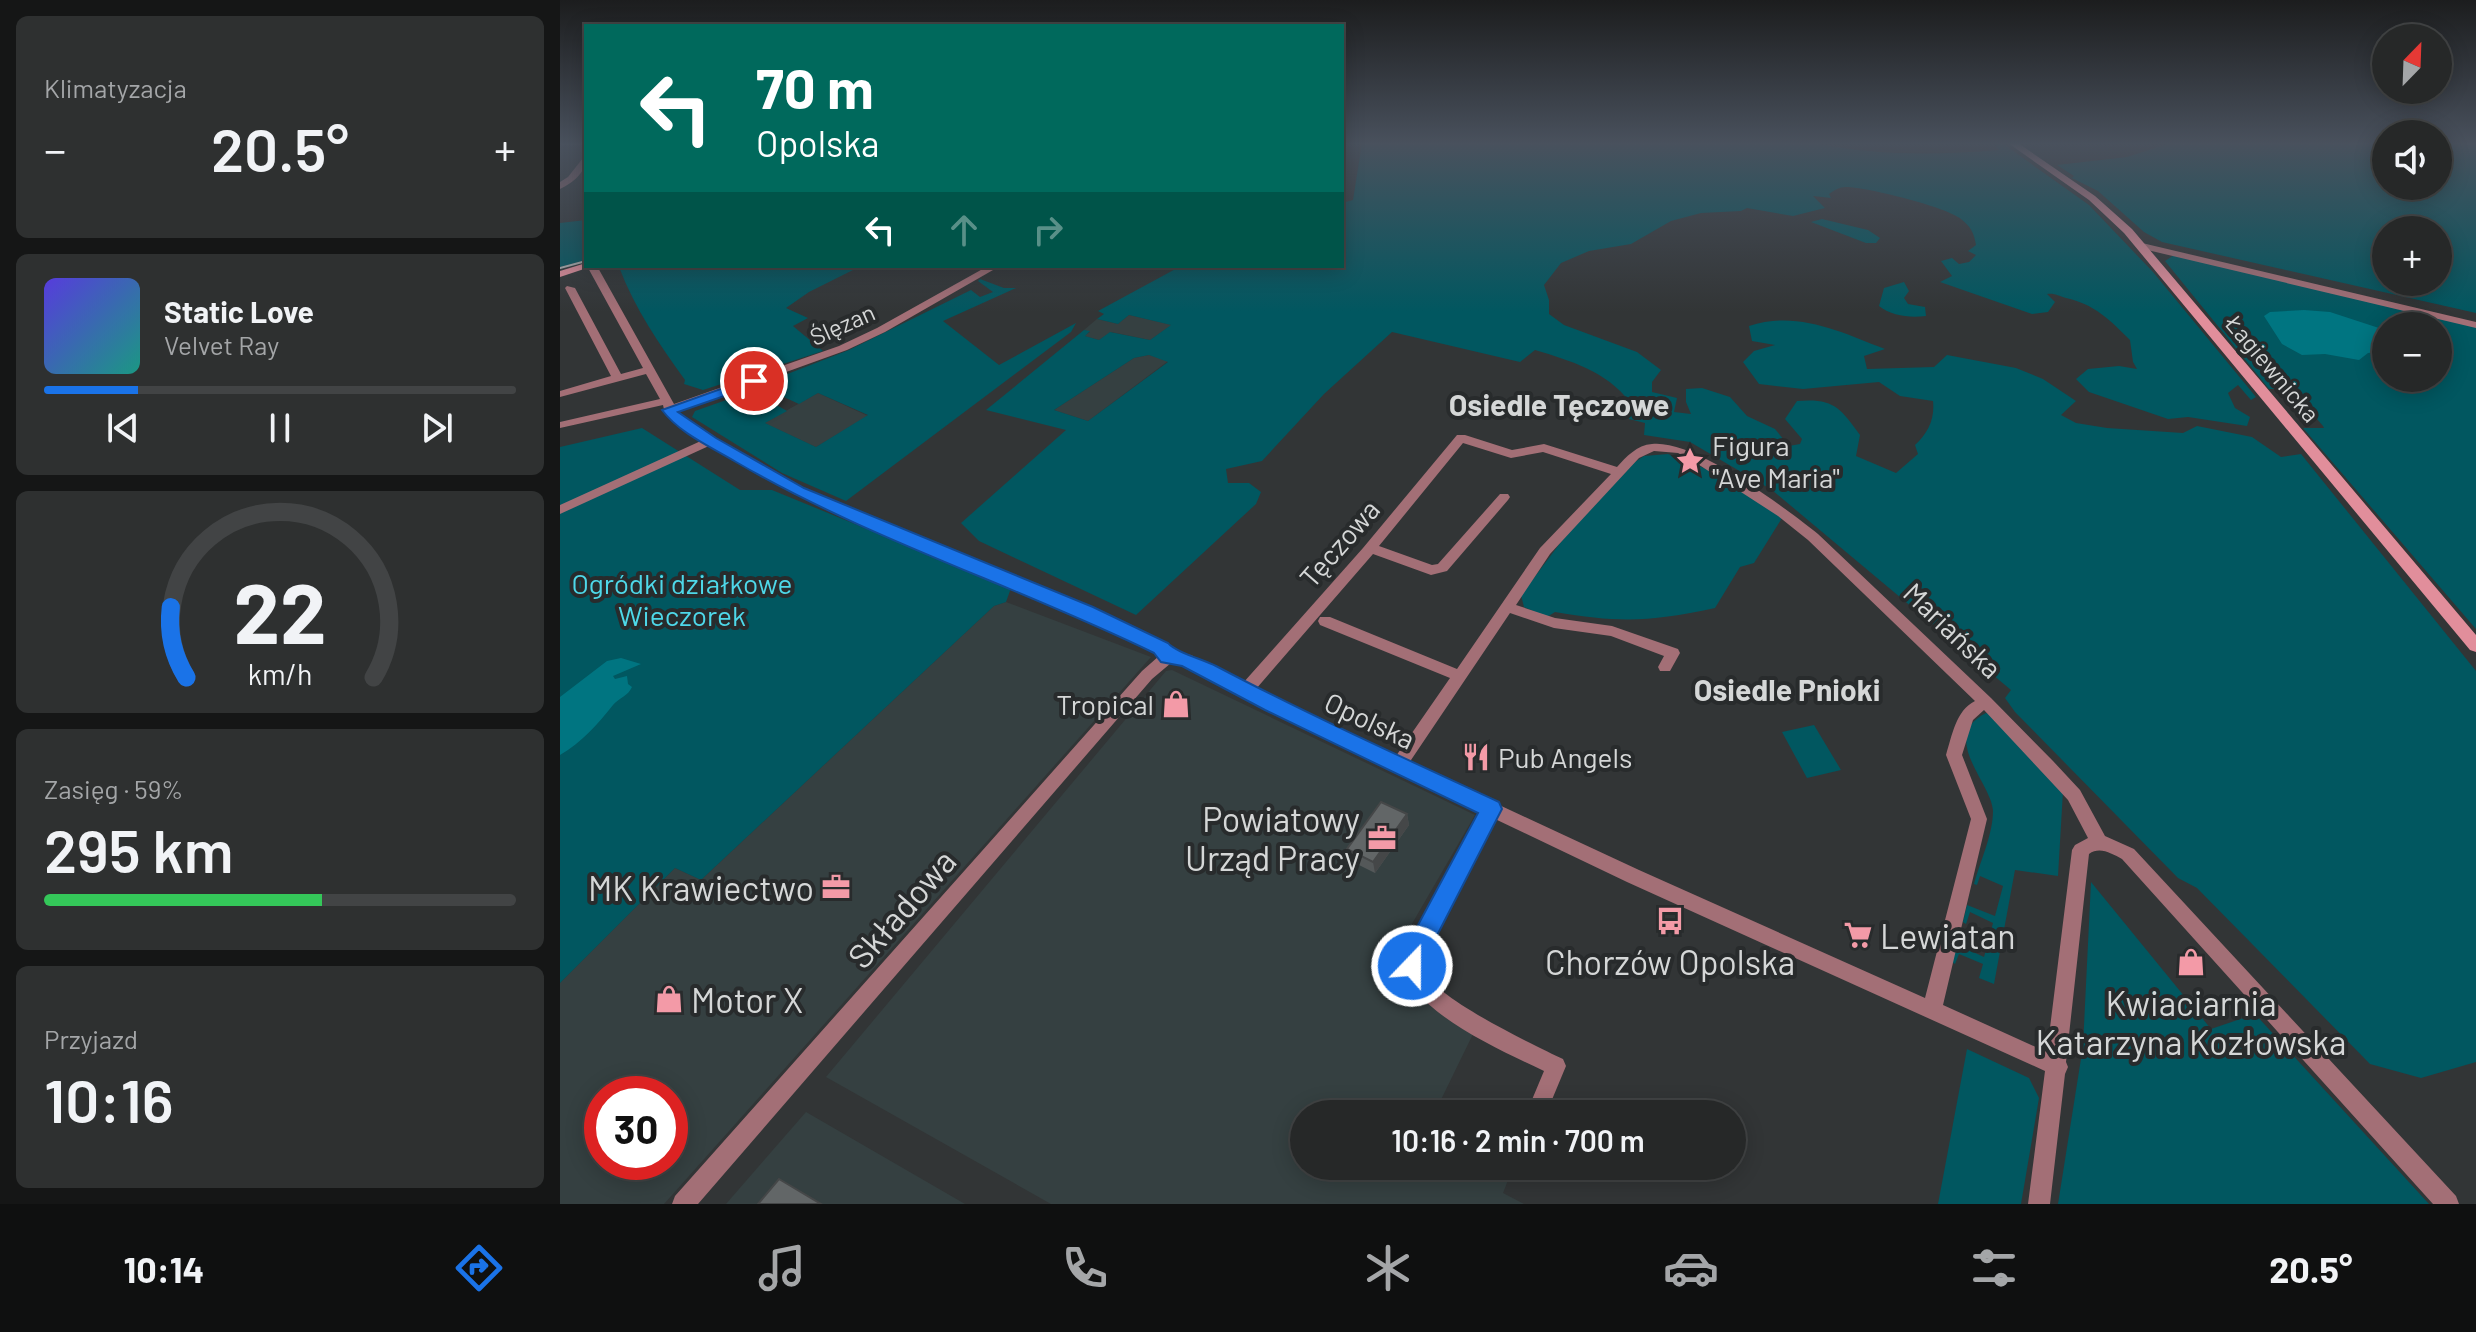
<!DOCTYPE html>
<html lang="pl">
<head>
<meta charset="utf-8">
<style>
	:root { --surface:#262828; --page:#2e3030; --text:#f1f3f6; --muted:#a4a6a8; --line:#424445; --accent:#1a73e8 }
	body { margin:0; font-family:Barlow,sans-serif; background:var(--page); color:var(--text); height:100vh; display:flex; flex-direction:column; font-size:30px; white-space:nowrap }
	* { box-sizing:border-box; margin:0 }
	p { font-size:26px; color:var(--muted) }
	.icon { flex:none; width:44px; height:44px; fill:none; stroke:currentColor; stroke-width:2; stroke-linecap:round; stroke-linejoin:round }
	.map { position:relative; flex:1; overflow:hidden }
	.side { display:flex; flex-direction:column; gap:16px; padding:16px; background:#151616; width:560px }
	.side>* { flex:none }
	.top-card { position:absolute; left:24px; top:24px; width:760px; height:244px; border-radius:0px; box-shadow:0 4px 20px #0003,0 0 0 2px var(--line); background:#00695c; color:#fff; overflow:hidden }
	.needle { width:52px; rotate:23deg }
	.tools { position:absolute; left:1812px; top:24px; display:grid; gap:16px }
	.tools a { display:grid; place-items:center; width:80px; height:80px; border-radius:50%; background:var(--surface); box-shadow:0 4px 20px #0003,0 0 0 2px var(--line); font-size:40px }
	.speed { position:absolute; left:24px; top:1076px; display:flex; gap:16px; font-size:40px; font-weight:700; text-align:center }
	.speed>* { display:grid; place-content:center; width:104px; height:104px; border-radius:50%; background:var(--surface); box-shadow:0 4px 20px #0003,0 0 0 2px var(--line); line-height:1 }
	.speed .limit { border:12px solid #d22; background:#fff; color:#111 }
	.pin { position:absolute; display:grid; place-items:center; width:68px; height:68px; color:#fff; margin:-34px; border:4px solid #fff; border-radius:50%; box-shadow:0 2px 8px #0007 }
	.me { position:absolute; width:88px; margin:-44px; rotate:22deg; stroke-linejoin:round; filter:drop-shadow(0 0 6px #0008) }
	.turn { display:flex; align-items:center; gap:28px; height:168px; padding:0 40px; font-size:36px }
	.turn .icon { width:104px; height:104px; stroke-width:2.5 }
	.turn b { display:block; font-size:56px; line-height:68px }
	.lanes { display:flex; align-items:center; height:76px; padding:0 40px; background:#0003; justify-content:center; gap:40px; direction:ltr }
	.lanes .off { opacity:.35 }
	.big { font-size:60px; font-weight:600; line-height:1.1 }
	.side .widget { flex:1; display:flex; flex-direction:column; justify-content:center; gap:12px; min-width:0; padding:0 28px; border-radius:12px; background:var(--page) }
	.side .dial { align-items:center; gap:0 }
	.dial svg { height:208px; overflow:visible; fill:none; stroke:var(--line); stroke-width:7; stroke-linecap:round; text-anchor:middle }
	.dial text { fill:var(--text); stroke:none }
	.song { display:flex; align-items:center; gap:24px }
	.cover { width:96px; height:96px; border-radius:12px; background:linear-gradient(135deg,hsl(250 70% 55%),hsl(170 70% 35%)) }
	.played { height:8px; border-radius:4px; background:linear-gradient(90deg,var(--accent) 20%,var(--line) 20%) }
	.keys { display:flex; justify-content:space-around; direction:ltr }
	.heat { display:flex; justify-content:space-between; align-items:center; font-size:44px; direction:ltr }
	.charge { height:12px; border-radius:6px; background:linear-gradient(90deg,#34c759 59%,var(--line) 0) }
	.trip { position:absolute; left:730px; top:1100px; width:456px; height:80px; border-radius:40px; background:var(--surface); box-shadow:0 4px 20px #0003,0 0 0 2px var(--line); font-weight:600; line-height:80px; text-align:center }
	.tab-bar { display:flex; height:128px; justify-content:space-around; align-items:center; background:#0f1010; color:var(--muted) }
	.tab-bar .icon { width:56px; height:56px }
	.tab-bar .active { color:var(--accent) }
	.tab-bar b { font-size:36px; color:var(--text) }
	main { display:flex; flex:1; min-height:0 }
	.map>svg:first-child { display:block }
	.built { fill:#354041; fill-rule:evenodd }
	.green { fill:#015760; fill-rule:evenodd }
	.water { fill:#007581 }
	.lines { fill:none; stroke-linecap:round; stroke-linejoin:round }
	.street { fill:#a36f76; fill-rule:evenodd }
	.secondary { fill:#e18e9b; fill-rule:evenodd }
	.tram { stroke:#b0b3b3; stroke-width:2 }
	.wall { fill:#545859 }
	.shaded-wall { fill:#454748 }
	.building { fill:#626667; stroke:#454748; stroke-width:2 }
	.route { fill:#1a73e8; stroke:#114b97; stroke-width:2 }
	.labels { text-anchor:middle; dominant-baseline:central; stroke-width:8; stroke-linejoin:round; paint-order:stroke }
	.far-street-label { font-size:24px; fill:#d5d7d7; stroke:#282b2c }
	.poi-label { font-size:28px; fill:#d5d7d7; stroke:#282b2c; text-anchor:start }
	.street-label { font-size:28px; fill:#d5d7d7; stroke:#282b2c }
	.park-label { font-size:28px; fill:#4ed8e9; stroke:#282b2c }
	.neighbourhood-label { font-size:30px; font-weight:bold; fill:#d5d7d7; stroke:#282b2c }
	.near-poi-label { font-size:34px; fill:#d5d7d7; stroke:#282b2c; text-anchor:end }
	.near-street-label { font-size:34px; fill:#d5d7d7; stroke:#282b2c }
</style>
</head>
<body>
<main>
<section class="side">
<div class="widget"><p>Klimatyzacja</p>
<div class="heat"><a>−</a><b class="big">20.5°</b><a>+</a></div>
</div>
<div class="widget">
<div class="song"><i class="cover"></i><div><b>Static Love</b><p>Velvet Ray</p></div></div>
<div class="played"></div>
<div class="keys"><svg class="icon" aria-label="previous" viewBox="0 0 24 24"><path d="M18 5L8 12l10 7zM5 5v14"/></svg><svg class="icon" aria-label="pause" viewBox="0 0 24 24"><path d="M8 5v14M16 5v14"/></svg><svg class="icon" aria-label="next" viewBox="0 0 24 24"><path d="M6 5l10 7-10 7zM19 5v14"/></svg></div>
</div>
<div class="widget dial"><svg viewBox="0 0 100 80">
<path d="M14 69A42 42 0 1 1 86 69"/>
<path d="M14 69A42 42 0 0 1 8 42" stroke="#1a73e8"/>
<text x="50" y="56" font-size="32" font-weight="700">22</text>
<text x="50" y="72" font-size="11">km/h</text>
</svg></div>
<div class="widget"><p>Zasięg · 59%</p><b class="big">295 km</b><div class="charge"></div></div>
<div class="widget"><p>Przyjazd</p><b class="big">10:16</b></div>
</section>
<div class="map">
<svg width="1916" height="1204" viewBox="0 0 1916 1204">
	<rect width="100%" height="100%" fill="#323536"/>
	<!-- built -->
	<g class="built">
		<path d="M569,315L612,325L590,340L551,332L539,340L524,336L530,332L524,330L537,319L558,324Z"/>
		<path d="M589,355L608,361L528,421L494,410L574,358Z"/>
		<path d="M258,393L308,416L256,447L204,423Z"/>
		<path d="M446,602L591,657L104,1204H0V983L115,868L141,880L434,606ZM42,1094H110V1162H42Z"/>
		<path d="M612,670L915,815L831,960L865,1001L913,1034L874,1114H744V1166H930L950,1175L943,1193L964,1204H491L266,1077L606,671Z"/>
		<path d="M246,1112L405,1204H166Z"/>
	</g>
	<!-- green -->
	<g class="green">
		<path d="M802,143H1255C1316,156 1378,155 1439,150L1435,144L1442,143L1529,205L1593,272L1696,397L1691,400L1678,385L1668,393L1675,408L1690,417L1687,426L1628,417L1608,419L1529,392L1516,379L1528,369L1559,366L1577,369L1573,362L1570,340C1550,320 1534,304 1506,298C1498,296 1495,293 1487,294L1495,302L1488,312L1472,314L1380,282L1392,276L1381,261L1392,258L1399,264L1409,262L1416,255L1408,251L1416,245C1414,233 1411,227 1401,219C1387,207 1306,187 1286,187C1279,187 1275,190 1269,194L1271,198L1253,196L1265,208L1233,216L1187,208L1181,211L1141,213L1111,221L1071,244L1029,251L1001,263L984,285L989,300V314L1004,325L1077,352L1101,370L1092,382V392L1117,398L1114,412L1131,414L1126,402V389L1142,388L1170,397L1187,416L1215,429L1229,446L1240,444L1242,439L1225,419L1237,401C1273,398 1280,407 1300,435L1296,456L1336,473L1358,454L1355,445C1368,433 1375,419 1373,401L1340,396L1319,382L1243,389L1199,384L1183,362L1194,351L1215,345L1192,341L1189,326C1237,310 1281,332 1325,349L1304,356L1307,369L1374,367L1387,355L1456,368L1483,379L1516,401L1501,415L1516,423L1547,428L1623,433L1637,426L1692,437L1721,457L1741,454L1916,671V1062L1861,1078L1810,1064L1637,888L1618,878L1455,712L1445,698L1451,690L1212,490L1130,442L1084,435L1085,423L1069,419L1070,402C1046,371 1011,361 975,350L960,362L832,332L764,394L702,461L666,469L668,483H689L701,492L696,504L576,615L419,541L401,523L506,430L426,410L524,330L530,331L525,336L539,340L550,332L590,340L611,325L569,315L558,324L537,319L544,314L538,311L621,266H782V203L793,200ZM589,355L608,362L528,421L494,410L574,358Z"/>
		<path d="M1611,143H1826V186H1878V143H1916V313L1602,242L1584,232L1538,191L1512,178L1514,176L1497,165L1567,157ZM1826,230H1878V282H1826Z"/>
		<path d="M1262,219L1308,230L1320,238L1316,243H1306L1251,222Z"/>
		<path d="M26,220V260L0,267V223Z"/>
		<path d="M1614,255L1916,327V629L1743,428H1764L1763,426L1731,389H1709L1605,261ZM1826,326H1878V378H1826Z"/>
		<path d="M301,266L249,292L226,308L248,318L233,326L263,351L143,390L124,384L125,380C99,344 75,309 59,267Z"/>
		<path d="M420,279L444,288H456L383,321L439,365L516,323L511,332L286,501L222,473L132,417L135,411L203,387L206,399L227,411L205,423L256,447L308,415L258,393L239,404L215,393L212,380L289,350L411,290L420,297L433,292L418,281Z"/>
		<path d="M1344,282L1349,291L1344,298L1348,304L1365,307L1366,316C1349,318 1332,316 1319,306L1324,288Z"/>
		<path d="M82,428L180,490H212L451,588L446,602L434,606L141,880L115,868L0,983V447Z"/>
		<path d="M1108,454L1149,470L1222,518L1194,563L1180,567L1155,608C1091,622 1059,623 995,612L987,617L964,607L961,595L1004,538L1075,462L1084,456Z"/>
		<path d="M1426,713L1433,715L1503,791L1498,876L1455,870L1434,984L1419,978L1423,964L1399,954L1395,964L1392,962L1399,935L1402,937L1400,946L1424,957L1433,923L1410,912L1406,924L1403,922L1407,905L1435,916L1443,886L1420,876L1417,885L1414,884C1420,862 1433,834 1433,811C1432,783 1378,737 1426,713Z"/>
		<path d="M1254,725L1281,770L1247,778L1222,732Z"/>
		<path d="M1531,882L1651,1029L1695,1014L1869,1204H1498L1523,1046Z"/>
		<path d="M1407,1049L1469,1078L1479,1098L1461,1204H1378Z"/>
	</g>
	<!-- water -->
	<g class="water">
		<path d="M1744,310L1770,312L1825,330L1826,351L1808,353L1799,360L1765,354L1742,355L1722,344L1704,316L1710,312Z"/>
		<path d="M61,658L81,664L53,676L55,679L67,676L68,684L72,687C68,696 59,698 53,705C38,724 22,742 0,755V697L47,661Z"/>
	</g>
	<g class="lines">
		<!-- street -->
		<g class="street">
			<path d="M0,143H26L22,145H1Z"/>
			<path d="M23,158H26C26,172 13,183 0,189V182L8,177Z"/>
			<path d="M1582,243L1916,322V328L1579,248V244Z"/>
			<path d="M27,266H37L114,404L279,346L317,328L428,266H440L325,332L287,350L118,411L121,416L194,462L242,488L511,599L606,644L612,652L631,655L683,683L803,548L897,435H905L952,450L984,444L1057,467C1066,457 1077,445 1092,444C1134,439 1224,507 1258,534L1431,698L1493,761L1520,790L1545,836L1574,849L1896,1196L1899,1204H1873L1562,859C1552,854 1540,846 1529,854L1506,1062L1508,1067L1505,1074L1490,1204H1468L1485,1071L1067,882L935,819L864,955C862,960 861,963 862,967C869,996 976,1046 1003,1059L1006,1066L986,1114H966L984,1071C942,1051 883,1025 853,988C849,982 846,973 843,966L848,947L922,812L707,709L623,664L611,663L592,679L138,1204H112L115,1196L582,671L599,656L596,652L501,607L234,494L151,445L0,514V505L143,440C128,431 105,420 103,405L0,428V422L100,399L86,374L0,397V391L51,376L5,288L7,286L15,288L61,374L83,368ZM903,443L951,458L983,452L1051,474L980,548L897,669L770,617H760L758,621L760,625L890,678L836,756L696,689L813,554L871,575L887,571L948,500L950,497L948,494H940L878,564L872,565L819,546ZM1094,451L1118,453L1130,459L1218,516L1248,540L1415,701C1396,710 1392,736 1386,755L1411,819L1365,998L1079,870L849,763L950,613L994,628L1051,636L1104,656L1098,667L1100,671H1110L1120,653L1118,649L1052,626L995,618L956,605L990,554L1079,458ZM1424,710L1508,800L1528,838L1515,845L1512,850L1487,1052L1383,1005L1427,819L1402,755L1413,720Z"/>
		</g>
		<!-- secondary -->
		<g class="secondary">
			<path d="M1448,143H1458L1535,196L1572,229L1916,635V652L1910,650L1564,233L1529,200Z"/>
			<path d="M26,263V266H33L0,277V271Z"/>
		</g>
		<!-- tram -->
		<path class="tram" d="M0,268L26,261"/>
	</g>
	<!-- wall -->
	<path class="wall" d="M847,814L849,825L815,873L789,860L787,849Z"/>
	<!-- shaded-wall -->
	<path class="shaded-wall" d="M847,814L849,825L815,873L813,862Z"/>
	<!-- building -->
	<g class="building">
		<path d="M821,802L847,814L813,862L787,849Z"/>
		<path d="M219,1179L261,1204H198Z"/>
	</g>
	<!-- sky -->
	<linearGradient id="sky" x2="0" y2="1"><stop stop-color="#1c1d1e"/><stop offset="0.46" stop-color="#49515d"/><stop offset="1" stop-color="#49515d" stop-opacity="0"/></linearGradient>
	<rect width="1916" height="312" fill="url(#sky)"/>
	<!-- route -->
	<path class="route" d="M194,377L199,378V384L118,412L156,438L244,488L533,607L608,643C615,652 642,659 656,666C749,715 844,758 939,802L942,809L867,955L861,975L852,978L844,975L840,966L843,953L918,813L705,710L622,666L601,662L594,653C457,586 308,539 176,462C151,447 119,433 102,410Z"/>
	<!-- icons -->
	<defs>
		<symbol id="sight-bare" viewBox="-9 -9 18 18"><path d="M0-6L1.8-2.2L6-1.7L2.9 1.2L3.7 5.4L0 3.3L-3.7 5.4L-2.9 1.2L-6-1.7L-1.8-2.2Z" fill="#f39aa7" stroke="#282b2c" stroke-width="2.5" paint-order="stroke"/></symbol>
		<symbol id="shop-bare" viewBox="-9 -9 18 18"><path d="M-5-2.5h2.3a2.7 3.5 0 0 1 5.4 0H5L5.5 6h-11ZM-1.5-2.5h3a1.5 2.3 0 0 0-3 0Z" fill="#f39aa7" stroke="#282b2c" stroke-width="2.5" paint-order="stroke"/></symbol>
		<symbol id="restaurant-bare" viewBox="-9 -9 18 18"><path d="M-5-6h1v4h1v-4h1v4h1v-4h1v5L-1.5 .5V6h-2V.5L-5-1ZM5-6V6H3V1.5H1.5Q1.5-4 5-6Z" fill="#f39aa7" stroke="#282b2c" stroke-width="2.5" paint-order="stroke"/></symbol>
		<symbol id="office-bare" viewBox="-9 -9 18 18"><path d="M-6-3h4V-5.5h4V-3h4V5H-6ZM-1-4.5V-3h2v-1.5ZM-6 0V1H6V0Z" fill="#f39aa7" stroke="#282b2c" stroke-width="2.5" paint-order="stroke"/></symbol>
		<symbol id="bus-bare" viewBox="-9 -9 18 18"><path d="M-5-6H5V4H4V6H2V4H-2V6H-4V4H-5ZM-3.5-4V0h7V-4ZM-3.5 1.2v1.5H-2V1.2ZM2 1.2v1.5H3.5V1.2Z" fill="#f39aa7" stroke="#282b2c" stroke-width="2.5" paint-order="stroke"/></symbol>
		<symbol id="supermarket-bare" viewBox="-9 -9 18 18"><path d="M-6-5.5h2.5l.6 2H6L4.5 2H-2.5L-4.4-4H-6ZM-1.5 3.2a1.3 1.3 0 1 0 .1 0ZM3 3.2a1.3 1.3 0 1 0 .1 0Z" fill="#f39aa7" stroke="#282b2c" stroke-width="2.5" paint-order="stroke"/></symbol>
	</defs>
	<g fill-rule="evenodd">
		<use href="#sight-bare" x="1110" y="441" width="40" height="40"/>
		<use href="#shop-bare" x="596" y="684" width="40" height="40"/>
		<use href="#restaurant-bare" x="896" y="737" width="40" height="40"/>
		<use href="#office-bare" x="802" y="818" width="40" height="40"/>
		<use href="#office-bare" x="256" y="867" width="40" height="40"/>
		<use href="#bus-bare" x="1090" y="901" width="40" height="40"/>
		<use href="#supermarket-bare" x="1278" y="915" width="40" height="40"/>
		<use href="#shop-bare" x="1611" y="942" width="40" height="40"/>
		<use href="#shop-bare" x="89" y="979" width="40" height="40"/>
	</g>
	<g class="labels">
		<!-- far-street labels -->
		<g class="far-street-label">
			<text transform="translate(282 324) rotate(-24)">Ślęzan</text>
			<text transform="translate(1713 368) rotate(50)">Łagiewnicka</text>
		</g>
		<!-- poi labels -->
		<g class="poi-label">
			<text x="1152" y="445">Figura<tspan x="1152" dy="32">"Ave Maria"</tspan></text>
			<text x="594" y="704" text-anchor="end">Tropical</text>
			<text x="938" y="757">Pub Angels</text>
		</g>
		<!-- street labels -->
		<g class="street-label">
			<text transform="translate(779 543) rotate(-49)">Tęczowa</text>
			<text transform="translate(1393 630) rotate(44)">Mariańska</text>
			<text transform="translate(810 720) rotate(25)">Opolska</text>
		</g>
		<!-- park labels -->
		<g class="park-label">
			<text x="122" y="583">Ogródki działkowe<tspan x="122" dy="32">Wieczorek</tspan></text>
		</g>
		<!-- neighbourhood labels -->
		<g class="neighbourhood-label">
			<text x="999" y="404">Osiedle Tęczowe</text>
			<text x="1227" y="689">Osiedle Pnioki</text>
		</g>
		<!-- near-poi labels -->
		<g class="near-poi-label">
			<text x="800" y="818">Powiatowy<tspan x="800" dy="39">Urząd Pracy</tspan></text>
			<text x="254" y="887">MK Krawiectwo</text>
			<text x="1320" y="935" text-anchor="start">Lewiatan</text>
			<text x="1110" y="961" text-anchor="middle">Chorzów Opolska</text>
			<text x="131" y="999" text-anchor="start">Motor X</text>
			<text x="1631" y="1002" text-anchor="middle">Kwiaciarnia<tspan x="1631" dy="39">Katarzyna Kozłowska</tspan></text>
		</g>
		<!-- near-street labels -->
		<g class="near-street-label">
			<text transform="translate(341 908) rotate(-49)">Składowa</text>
		</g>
	</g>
</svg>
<div class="tools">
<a><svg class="needle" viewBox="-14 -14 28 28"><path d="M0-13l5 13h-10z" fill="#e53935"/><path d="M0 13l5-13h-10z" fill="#a4a6a8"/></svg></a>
<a><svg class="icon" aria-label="sound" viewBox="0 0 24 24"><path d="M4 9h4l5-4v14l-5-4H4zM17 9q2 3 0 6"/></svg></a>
<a>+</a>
<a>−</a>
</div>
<div class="speed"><div class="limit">30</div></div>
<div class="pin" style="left:194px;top:381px;background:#d93025"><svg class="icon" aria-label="arrive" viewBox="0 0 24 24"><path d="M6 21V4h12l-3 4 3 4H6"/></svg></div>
<svg class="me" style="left:852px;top:966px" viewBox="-20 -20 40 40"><circle r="17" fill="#1a73e8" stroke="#fff" stroke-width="3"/><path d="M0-11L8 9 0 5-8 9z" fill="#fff"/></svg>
<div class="trip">10:16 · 2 min · 700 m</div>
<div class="top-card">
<div class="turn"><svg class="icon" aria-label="left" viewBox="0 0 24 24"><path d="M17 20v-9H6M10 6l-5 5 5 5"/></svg><div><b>70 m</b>Opolska</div></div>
<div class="lanes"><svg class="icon" aria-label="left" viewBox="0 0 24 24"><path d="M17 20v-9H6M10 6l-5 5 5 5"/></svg><svg class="icon off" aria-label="ahead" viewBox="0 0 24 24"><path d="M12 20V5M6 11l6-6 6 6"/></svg><svg class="icon off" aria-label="right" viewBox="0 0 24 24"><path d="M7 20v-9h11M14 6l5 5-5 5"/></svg></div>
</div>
</div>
</main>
<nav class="tab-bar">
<b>10:14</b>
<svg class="icon active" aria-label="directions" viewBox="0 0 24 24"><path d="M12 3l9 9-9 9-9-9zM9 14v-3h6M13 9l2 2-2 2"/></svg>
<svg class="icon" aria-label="music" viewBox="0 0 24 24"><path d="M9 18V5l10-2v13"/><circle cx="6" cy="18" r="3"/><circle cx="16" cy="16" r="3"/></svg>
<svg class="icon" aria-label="phone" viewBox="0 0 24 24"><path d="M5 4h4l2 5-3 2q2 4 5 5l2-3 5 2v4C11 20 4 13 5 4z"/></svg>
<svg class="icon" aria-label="climate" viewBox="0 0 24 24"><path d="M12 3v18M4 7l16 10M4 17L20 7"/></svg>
<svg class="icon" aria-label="car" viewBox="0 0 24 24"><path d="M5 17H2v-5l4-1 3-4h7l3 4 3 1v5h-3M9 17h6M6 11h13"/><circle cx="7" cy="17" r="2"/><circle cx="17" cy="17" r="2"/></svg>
<svg class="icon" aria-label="filters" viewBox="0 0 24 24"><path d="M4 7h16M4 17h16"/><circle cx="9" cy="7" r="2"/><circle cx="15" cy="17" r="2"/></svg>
<b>20.5°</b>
</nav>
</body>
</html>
